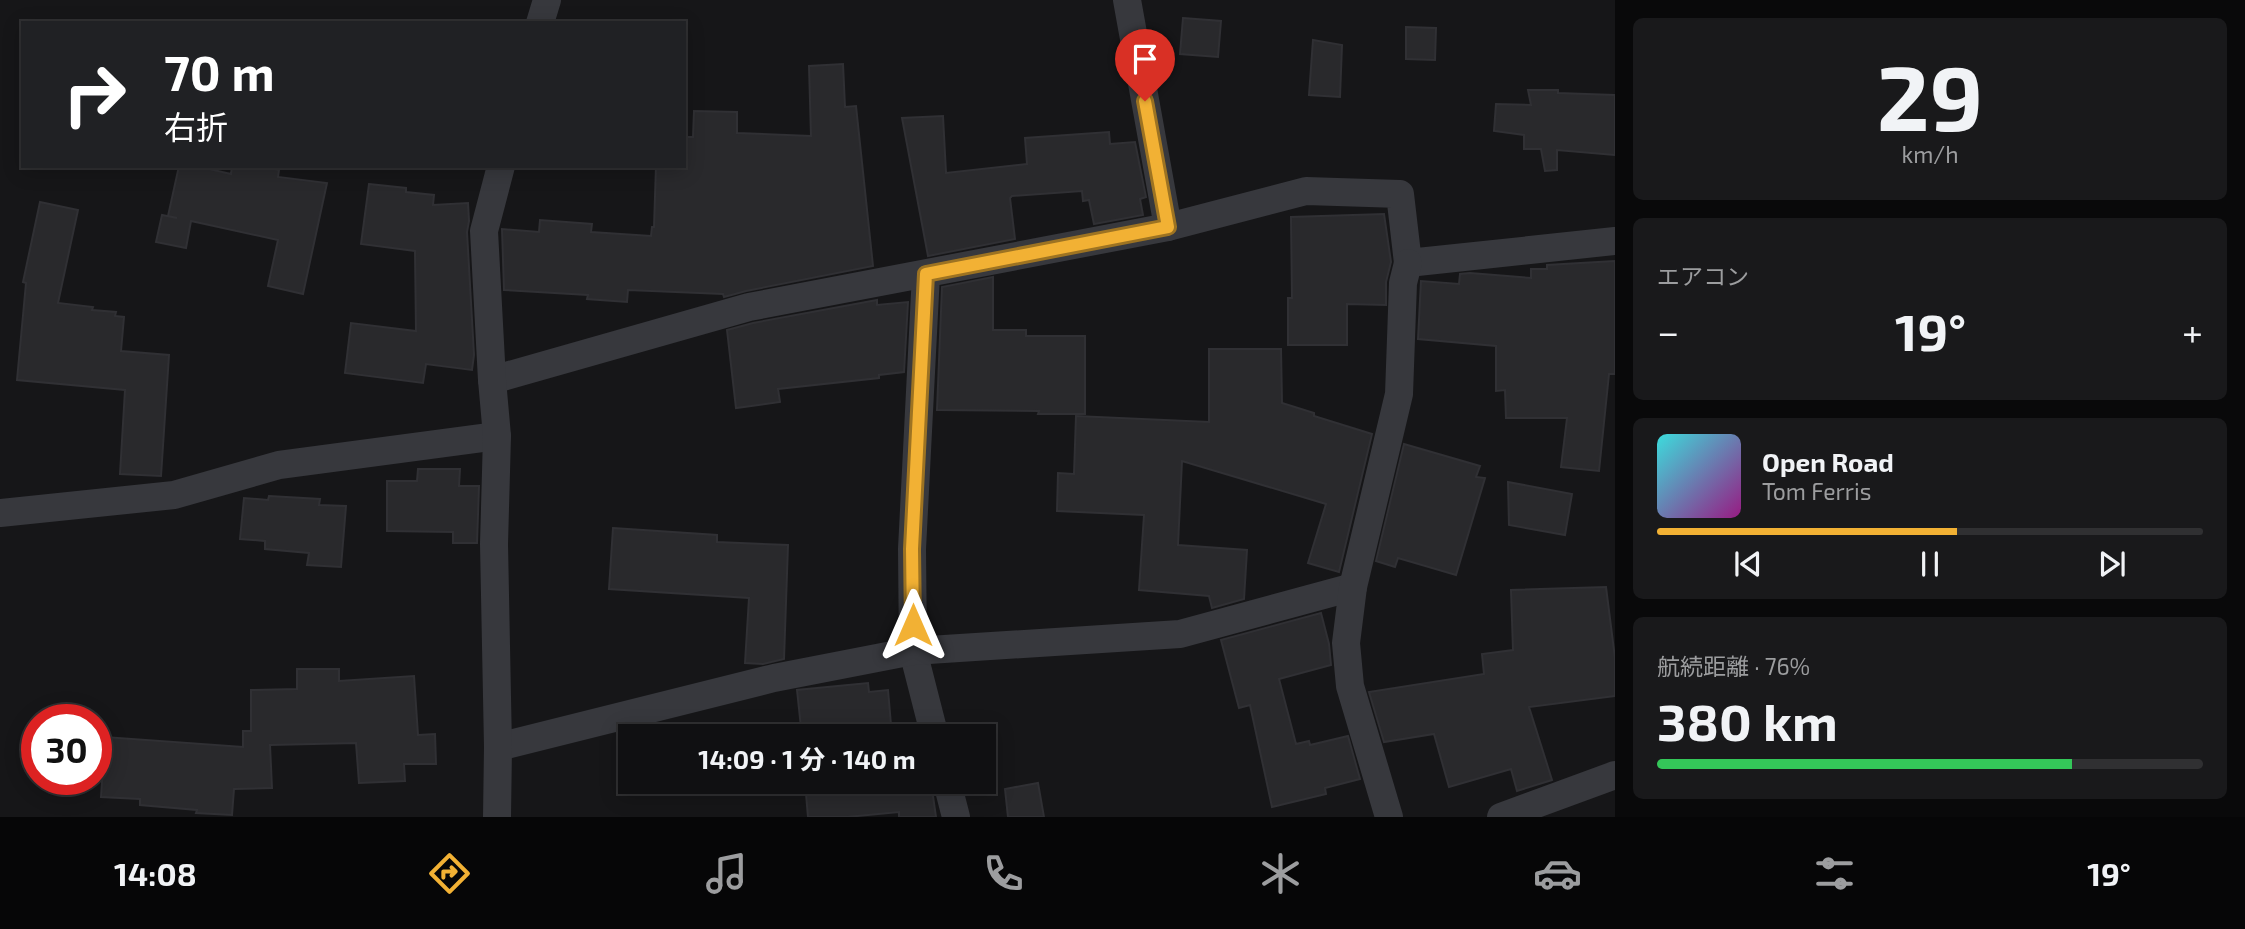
<!DOCTYPE html>
<html lang="ja">
<head>
<meta charset="utf-8">
<style>
	:root { --surface:#101012; --page:#19191b; --text:#f1f3f6; --muted:#9c9d9f; --line:#303032; --accent:#f2b134 }
	body { margin:0; font-family:"Exo 2","Noto Sans JP",sans-serif; background:var(--page); color:var(--text); height:100vh; display:flex; flex-direction:column; font-size:26px; white-space:nowrap }
	* { box-sizing:border-box; margin:0 }
	p { font-size:23px; color:var(--muted) }
	.icon { flex:none; width:38px; height:38px; fill:none; stroke:currentColor; stroke-width:2; stroke-linecap:round; stroke-linejoin:round }
	.map { position:relative; flex:1; overflow:hidden }
	.panel { display:flex; flex-direction:column; gap:18px; padding:18px; background:#09090a; width:630px }
	.panel>* { flex:none }
	.guide { position:absolute; left:21px; top:21px; width:665px; height:147px; border-radius:0px; box-shadow:0 4px 18px #0003,0 0 0 2px var(--line); background:#202124; color:#fff; overflow:hidden }
	.speed { position:absolute; left:21px; top:704px; display:flex; gap:14px; font-size:35px; font-weight:700; text-align:center }
	.speed>* { display:grid; place-content:center; width:91px; height:91px; border-radius:50%; background:var(--surface); box-shadow:0 4px 18px #0003,0 0 0 2px var(--line); line-height:1 }
	.speed .limit { border:10px solid #d22; background:#fff; color:#111 }
	.pin { position:absolute; display:grid; place-items:center; width:60px; height:60px; color:#fff; margin:-72px -30px; border-radius:50% 50% 50% 0; rotate:-45deg; box-shadow:0 0 7px #0007 }
	.pin .icon { rotate:45deg }
	.me { position:absolute; width:77px; margin:-38px; rotate:0deg; stroke-linejoin:round; filter:drop-shadow(0 0 5px #0008) }
	.turn { display:flex; align-items:center; gap:24px; height:147px; padding:0 28px; font-size:32px }
	.turn .icon { width:91px; height:91px; stroke-width:2.5 }
	.turn b { display:block; font-size:49px; line-height:60px }
	.big { font-size:52px; font-weight:700; line-height:1.1 }
	.panel .tile { flex:1; display:flex; flex-direction:column; justify-content:center; gap:10px; min-width:0; padding:0 24px; border-radius:10px; background:var(--page) }
	.panel .dial { align-items:center; gap:0 }
	.dial b { font-size:91px; line-height:1 }
	.song { display:flex; align-items:center; gap:21px }
	.cover { width:84px; height:84px; border-radius:10px; background:linear-gradient(135deg,hsl(180 70% 55%),hsl(310 70% 35%)) }
	.played { height:7px; border-radius:4px; background:linear-gradient(90deg,var(--accent) 55%,var(--line) 55%) }
	.keys { display:flex; justify-content:space-around; direction:ltr }
	.heat { display:flex; justify-content:space-between; align-items:center; font-size:38px; direction:ltr }
	.charge { height:10px; border-radius:5px; background:linear-gradient(90deg,#34c759 76%,var(--line) 0) }
	.trip { position:absolute; left:618px; top:724px; width:378px; height:70px; border-radius:0px; background:var(--surface); box-shadow:0 4px 18px #0003,0 0 0 2px var(--line); font-weight:700; line-height:70px; text-align:center }
	.tab-bar { display:flex; height:112px; justify-content:space-around; align-items:center; background:#060607; color:var(--muted) }
	.tab-bar .icon { width:49px; height:49px }
	.tab-bar .current { color:var(--accent) }
	.tab-bar b { font-size:32px; color:var(--text) }
	main { display:flex; flex:1; min-height:0 }
	.map>svg:first-child { display:block }
	.building { fill:#29292c; stroke:#303034; stroke-width:2 }
	.lines { fill:none; stroke-linecap:round; stroke-linejoin:round }
	.street { stroke:#37383d; stroke-width:28 }
	.route-casing { stroke:#9d7322; stroke-width:18 }
	.route { stroke:#f2b134; stroke-width:12 }
</style>
</head>
<body>
<main>
<div class="map">
<svg width="1615" height="817" viewBox="0 0 1615 817">
	<rect width="100%" height="100%" fill="#161618"/>
	<!-- building -->
	<g class="building">
		<path d="M1183,18L1221,21L1218,57L1180,54Z"/>
		<path d="M1406,27L1436,28L1435,60L1406,59Z"/>
		<path d="M1313,40L1342,45L1340,97L1309,95Z"/>
		<path d="M843,64L845,107L856,106L873,266L746,291L724,297L723,294L628,290L627,302L587,299L588,295L504,290L502,229L539,232L540,220L592,224L591,232L651,236L652,227H654L656,166H684V137H693L694,111L737,112V133L811,136L809,66Z"/>
		<path d="M1528,90H1558V93L1615,95V155L1557,150V170L1545,171L1541,149H1524V135L1494,131L1496,104L1531,105Z"/>
		<path d="M943,116L946,173L1027,164L1025,138L1109,132L1110,144L1135,142L1146,197L1140,199L1143,215L1094,224L1089,200L1083,201L1082,191L1012,196L1010,198L1015,239L928,256L902,118Z"/>
		<path d="M179,166H196L231,174L232,166H262L279,170L278,177L327,183L303,294L268,286L278,240L191,221L186,248L156,242L162,215L177,218L168,216Z"/>
		<path d="M369,184L406,188V192L434,195L433,205L468,203L469,221L467,232L474,355L472,370L426,364L423,383L345,373L351,323L416,331L415,251L361,244Z"/>
		<path d="M40,202L78,210L58,303L93,307L92,310L116,312L115,316L124,317L121,351L169,355L161,476L120,474L125,390L17,380L26,283L23,282Z"/>
		<path d="M1384,214L1391,262L1386,282V305L1347,304V345H1288V298H1292L1291,217Z"/>
		<path d="M1615,261V374H1609L1599,471L1561,467L1567,418H1506L1505,390L1496,391V346L1418,339L1421,281L1459,284L1460,274L1470,273L1531,278V269H1547V265Z"/>
		<path d="M993,277V330H1026V336H1085V414H1038L1039,411L937,410L942,287Z"/>
		<path d="M877,300V305L908,302L904,372L879,375V378L778,389L780,402L736,408L727,330L753,323Z"/>
		<path d="M1209,349H1281L1282,403L1314,413V416L1372,434L1339,572L1308,563L1326,504L1182,461L1178,545L1247,550L1244,599L1212,608L1209,596L1139,590L1144,515L1057,511L1058,473L1074,474L1076,416L1209,422Z"/>
		<path d="M1404,444L1480,466L1476,477L1485,478L1456,575L1398,558L1395,567L1376,561Z"/>
		<path d="M418,469H460L459,486H479L477,543H453V532L387,531V481H417Z"/>
		<path d="M1508,482L1572,494L1565,535L1509,525Z"/>
		<path d="M269,496L320,499L319,505L346,506L341,567L307,565L309,553L265,549V541L240,539L244,498L268,500Z"/>
		<path d="M613,528L717,535V542L788,545L784,659L763,664L745,663L749,598L609,589Z"/>
		<path d="M1606,587L1615,658V696L1529,707L1552,780L1517,791L1511,769L1449,787L1434,734L1384,742L1369,692L1484,674L1482,654L1513,650L1511,590Z"/>
		<path d="M1321,613L1329,644L1331,665L1279,679L1296,744L1309,741L1310,745L1348,736L1360,779L1325,788L1326,794L1272,807L1250,705L1239,708L1221,640Z"/>
		<path d="M297,669H339V681L414,676L418,735L435,734L436,764H404L405,781L359,783L356,743L270,745L272,788L234,789L232,815L196,813L197,810L140,805V799L101,797L105,737L243,747V731H251V690L297,689Z"/>
		<path d="M868,683L869,692L888,690L892,736L894,737H802L797,690Z"/>
		<path d="M805,782H931L936,817H899V812L847,817H808Z"/>
		<path d="M1038,783L1044,817H1008L1005,789Z"/>
	</g>
	<g class="lines">
		<!-- street -->
		<g class="street">
			<path d="M1127,0L1168,227"/>
			<path d="M540,23L547,0"/>
			<path d="M926,274L912,549L913,651L935,737"/>
			<path d="M492,380L749,307L1168,227L1306,191L1400,194L1408,263L1615,241"/>
			<path d="M0,513L174,495L279,465L497,436"/>
			<path d="M498,747L774,678L913,651L1180,634L1353,587"/>
			<path d="M947,782L956,817"/>
			<path d="M497,817L498,747L494,544L497,436L492,380L484,231L501,166"/>
			<path d="M1389,817L1350,686L1346,643L1353,587L1399,394L1403,283L1408,263"/>
			<path d="M1501,817L1615,775"/>
		</g>
	</g>
	<g class="lines">
		<defs>
			<path id="route" d="M913,625L912,549L926,274L1168,227L1145,101"/>
		</defs>
		<!-- route casing -->
		<use href="#route" class="route-casing"/>
		<!-- route -->
		<use href="#route" class="route"/>
	</g>
</svg>
<div class="speed"><div class="limit">30</div></div>
<div class="pin" style="left:1145px;top:101px;background:#d93025"><svg class="icon" aria-label="arrive" viewBox="0 0 24 24"><path d="M6 21V4h12l-3 4 3 4H6"/></svg></div>
<svg class="me" style="left:913px;top:625px" viewBox="-20 -20 40 40"><path d="M0-17L14 15 0 8-14 15z" fill="#f2b134" stroke="#fff" stroke-width="4"/></svg>
<div class="trip">14:09 · 1 分 · 140 m</div>
<div class="guide">
<div class="turn"><svg class="icon" aria-label="right" viewBox="0 0 24 24"><path d="M7 20v-9h11M14 6l5 5-5 5"/></svg><div><b>70 m</b>右折</div></div>
</div>
</div>
<section class="panel">
<div class="tile dial"><b>29</b><p>km/h</p></div>
<div class="tile"><p>エアコン</p>
<div class="heat"><a>−</a><b class="big">19°</b><a>+</a></div>
</div>
<div class="tile">
<div class="song"><i class="cover"></i><div><b>Open Road</b><p>Tom Ferris</p></div></div>
<div class="played"></div>
<div class="keys"><svg class="icon" aria-label="previous" viewBox="0 0 24 24"><path d="M18 5L8 12l10 7zM5 5v14"/></svg><svg class="icon" aria-label="pause" viewBox="0 0 24 24"><path d="M8 5v14M16 5v14"/></svg><svg class="icon" aria-label="next" viewBox="0 0 24 24"><path d="M6 5l10 7-10 7zM19 5v14"/></svg></div>
</div>
<div class="tile"><p>航続距離 · 76%</p><b class="big">380 km</b><div class="charge"></div></div>
</section>
</main>
<nav class="tab-bar">
<b>14:08</b>
<svg class="icon current" aria-label="directions" viewBox="0 0 24 24"><path d="M12 3l9 9-9 9-9-9zM9 14v-3h6M13 9l2 2-2 2"/></svg>
<svg class="icon" aria-label="music" viewBox="0 0 24 24"><path d="M9 18V5l10-2v13"/><circle cx="6" cy="18" r="3"/><circle cx="16" cy="16" r="3"/></svg>
<svg class="icon" aria-label="phone" viewBox="0 0 24 24"><path d="M5 4h4l2 5-3 2q2 4 5 5l2-3 5 2v4C11 20 4 13 5 4z"/></svg>
<svg class="icon" aria-label="climate" viewBox="0 0 24 24"><path d="M12 3v18M4 7l16 10M4 17L20 7"/></svg>
<svg class="icon" aria-label="car" viewBox="0 0 24 24"><path d="M5 17H2v-5l4-1 3-4h7l3 4 3 1v5h-3M9 17h6M6 11h13"/><circle cx="7" cy="17" r="2"/><circle cx="17" cy="17" r="2"/></svg>
<svg class="icon" aria-label="filters" viewBox="0 0 24 24"><path d="M4 7h16M4 17h16"/><circle cx="9" cy="7" r="2"/><circle cx="15" cy="17" r="2"/></svg>
<b>19°</b>
</nav>
</body>
</html>
